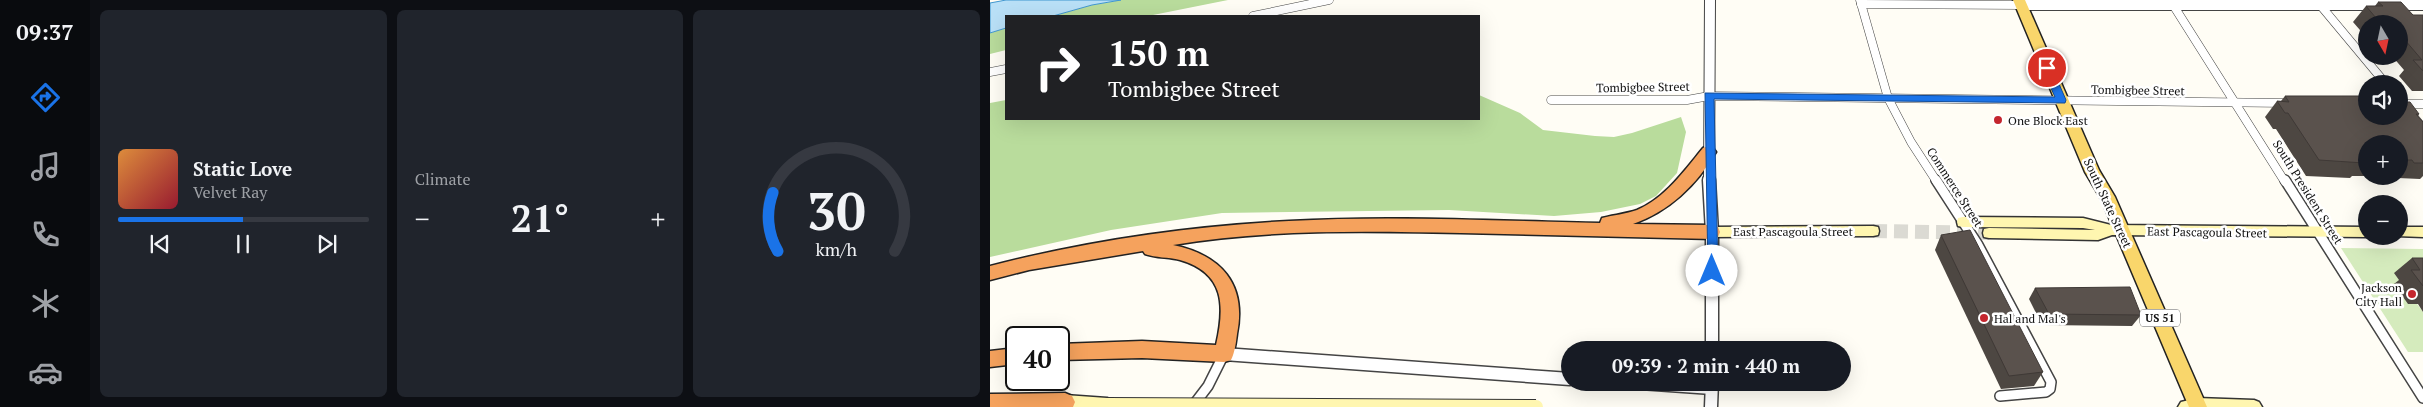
<!DOCTYPE html>
<html lang="en">
<head>
<meta charset="utf-8">
<style>
	:root { --surface:#171b24; --page:#20242c; --text:#f1f3f6; --muted:#9ea1a6; --line:#363941; --accent:#1a73e8 }
	body { margin:0; font-family:"PT Serif",serif; background:var(--page); color:var(--text); height:100vh; display:flex; flex-direction:column; font-size:19px; white-space:nowrap }
	* { box-sizing:border-box; margin:0 }
	p { font-size:16px; color:var(--muted) }
	.icon { flex:none; width:28px; height:28px; fill:none; stroke:currentColor; stroke-width:2; stroke-linecap:round; stroke-linejoin:round }
	.map { position:relative; flex:1; overflow:hidden }
	.panel { display:flex; flex-direction:column; gap:10px; padding:10px; background:#0d0f14; width:900px }
	.panel>* { flex:none }
	.top-card { position:absolute; left:15px; top:15px; width:475px; height:105px; border-radius:0px; box-shadow:0 5px 20px #0002; background:#202124; color:#fff; overflow:hidden }
	.needle { width:32px; rotate:171deg }
	.tools { position:absolute; left:1368px; top:15px; display:grid; gap:10px }
	.tools a { display:grid; place-items:center; width:50px; height:50px; border-radius:50%; background:var(--surface); box-shadow:0 5px 20px #0002; font-size:25px }
	.speed { position:absolute; left:15px; top:326px; display:flex; gap:10px; font-size:25px; font-weight:700; text-align:center }
	.speed>* { display:grid; place-content:center; width:65px; height:65px; border-radius:50%; background:var(--surface); box-shadow:0 5px 20px #0002; line-height:1 }
	.speed .limit { border:2px solid #111; border-radius:8px; background:#fff; color:#111 }
	.pin { position:absolute; display:grid; place-items:center; width:42px; height:42px; color:#fff; margin:-21px; border:2px solid #fff; border-radius:50%; box-shadow:0 1px 5px #0007 }
	.me { position:absolute; width:55px; margin:-28px; rotate:0deg; stroke-linejoin:round; filter:drop-shadow(0 0 4px #0008) }
	.turn { display:flex; align-items:center; gap:18px; height:105px; padding:0 20px; font-size:22px }
	.turn .icon { width:65px; height:65px; stroke-width:2.5 }
	.turn b { display:block; font-size:35px; line-height:42px }
	.big { font-size:38px; font-weight:700; line-height:1.1 }
	.panel .tile { flex:1; display:flex; flex-direction:column; justify-content:center; gap:8px; min-width:0; padding:0 18px; border-radius:8px; background:var(--page) }
	.panel .dial { align-items:center; gap:0 }
	.dial svg { height:130px; overflow:visible; fill:none; stroke:var(--line); stroke-width:7; stroke-linecap:round; text-anchor:middle }
	.dial text { fill:var(--text); stroke:none }
	.song { display:flex; align-items:center; gap:15px }
	.cover { width:60px; height:60px; border-radius:8px; background:linear-gradient(135deg,hsl(30 70% 55%),hsl(350 70% 35%)) }
	.played { height:5px; border-radius:2px; background:linear-gradient(90deg,var(--accent) 50%,var(--line) 50%) }
	.keys { display:flex; justify-content:space-around; direction:ltr }
	.heat { display:flex; justify-content:space-between; align-items:center; font-size:28px; direction:ltr }
	.panel .tiles { flex:1; display:grid; gap:10px; grid-template-columns:repeat(3,1fr) }
	.trip { position:absolute; left:571px; top:341px; width:290px; height:50px; border-radius:25px; background:var(--surface); box-shadow:0 5px 20px #0002; font-weight:700; line-height:50px; text-align:center }
	main { display:flex; flex:1; min-height:0 }
	.dock { display:flex; flex-direction:column; width:90px; justify-content:space-around; align-items:center; background:#090b0e; color:var(--muted) }
	.dock .icon { width:35px; height:35px }
	.dock .on { color:var(--accent) }
	.dock b { font-size:22px; color:var(--text) }
	.map>svg:first-child { display:block }
	.green { fill:#d5ebbd }
	.forest { fill:#b9dc9c }
	.water { fill:#b9e0f7; stroke:#3f96cf }
	.lines { fill:none; stroke-linecap:round; stroke-linejoin:round }
	.secondary-tunnel { stroke:#dbdad3; stroke-width:14; stroke-dasharray:14 7; stroke-linecap:butt }
	.minor-far1-casing { stroke:#444; stroke-width:9 }
	.minor-casing { stroke:#444; stroke-width:12 }
	.tertiary-far1-casing { stroke:#444; stroke-width:12 }
	.tertiary-casing { stroke:#444; stroke-width:15 }
	.secondary-casing { stroke:#333; stroke-width:3 }
	.primary-casing { stroke:#222; stroke-width:3 }
	.motorway-casing { stroke:#222; stroke-width:3 }
	.minor-far1 { stroke:#fff; stroke-width:8 }
	.minor { stroke:#fff; stroke-width:9 }
	.tertiary-far1 { stroke:#fff; stroke-width:10 }
	.tertiary { stroke:#fff; stroke-width:12 }
	.secondary { fill:#fff6b0; fill-rule:evenodd }
	.primary { fill:#f9d66b; fill-rule:evenodd }
	.motorway { fill:#f5a25d; fill-rule:evenodd }
	.secondary-bridge-casing { stroke:#333; stroke-width:16; stroke-linecap:butt }
	.secondary-bridge { stroke:#fff6b0; stroke-width:14 }
	.wall { fill:#4d4742 }
	.building { fill:#5a524d; stroke:#3f3936 }
	.route { fill:#1a73e8; stroke:#114b97 }
	.poi-dot { fill:#c4262e; stroke:#fff; stroke-width:2 }
	.labels { text-anchor:middle; dominant-baseline:central; stroke-width:5; stroke-linejoin:round; paint-order:stroke }
	.shield { fill:#fff; stroke:#585858; stroke-width:1 }
	.shield-label { font-size:11px; font-weight:bold; fill:#111 }
	.street-label { font-size:12px; fill:#111; stroke:#fff }
	.poi-label { font-size:12px; fill:#111; stroke:#fff; text-anchor:start }
</style>
</head>
<body>
<main>
<nav class="dock">
<b>09:37</b>
<svg class="icon on" aria-label="directions" viewBox="0 0 24 24"><path d="M12 3l9 9-9 9-9-9zM9 14v-3h6M13 9l2 2-2 2"/></svg>
<svg class="icon" aria-label="music" viewBox="0 0 24 24"><path d="M9 18V5l10-2v13"/><circle cx="6" cy="18" r="3"/><circle cx="16" cy="16" r="3"/></svg>
<svg class="icon" aria-label="phone" viewBox="0 0 24 24"><path d="M5 4h4l2 5-3 2q2 4 5 5l2-3 5 2v4C11 20 4 13 5 4z"/></svg>
<svg class="icon" aria-label="climate" viewBox="0 0 24 24"><path d="M12 3v18M4 7l16 10M4 17L20 7"/></svg>
<svg class="icon" aria-label="car" viewBox="0 0 24 24"><path d="M5 17H2v-5l4-1 3-4h7l3 4 3 1v5h-3M9 17h6M6 11h13"/><circle cx="7" cy="17" r="2"/><circle cx="17" cy="17" r="2"/></svg>
</nav>
<section class="panel">
<div class="tiles">
<div class="tile">
<div class="song"><i class="cover"></i><div><b>Static Love</b><p>Velvet Ray</p></div></div>
<div class="played"></div>
<div class="keys"><svg class="icon" aria-label="previous" viewBox="0 0 24 24"><path d="M18 5L8 12l10 7zM5 5v14"/></svg><svg class="icon" aria-label="pause" viewBox="0 0 24 24"><path d="M8 5v14M16 5v14"/></svg><svg class="icon" aria-label="next" viewBox="0 0 24 24"><path d="M6 5l10 7-10 7zM19 5v14"/></svg></div>
</div>
<div class="tile"><p>Climate</p>
<div class="heat"><a>−</a><b class="big">21°</b><a>+</a></div>
</div>
<div class="tile dial"><svg viewBox="0 0 100 80">
<path d="M14 69A42 42 0 1 1 86 69"/>
<path d="M14 69A42 42 0 0 1 11 33" stroke="#1a73e8"/>
<text x="50" y="56" font-size="32" font-weight="700">30</text>
<text x="50" y="72" font-size="11">km/h</text>
</svg></div>
</div>
</section>
<div class="map">
<svg width="1433" height="407" viewBox="0 0 1433 407">
	<rect width="100%" height="100%" fill="#fffdf5"/>
	<!-- green -->
	<path class="green" d="M1351,248L1433,249V273L1405,274L1433,312V352H1418Z"/>
	<!-- forest -->
	<g class="forest">
		<path d="M131,0H238L158,16H63L102,5Z"/>
		<path d="M16,28V50L0,54V33Z"/>
		<path d="M489,95L530,113L553,130L605,136L624,137L642,133L691,117L696,132L687,173L666,196L650,204L611,212L564,216L459,210L232,213L121,230L0,257V103L16,100V119H489Z"/>
	</g>
	<!-- water -->
	<path class="water" d="M16,0H131L102,5L63,16H16V28L0,33V3Z"/>
	<g class="lines">
		<!-- secondary-tunnel -->
		<path class="secondary-tunnel" d="M883,231L999,233"/>
		<defs>
			<g id="minor-far1">
				<path d="M870,0L898,98L921,142L947,182"/>
				<path d="M1180,0L1295,182"/>
				<path d="M1326,0L1396,84"/>
				<path d="M871,4L1031,5"/>
				<path d="M263,16L339,0"/>
				<path d="M0,72L16,69"/>
				<path d="M1409,99L1433,128"/>
				<path d="M561,100H697L719,96L1296,103"/>
				<path d="M1411,104H1433"/>
			</g>
			<g id="minor">
				<path d="M946,180L988,245L1061,382L1060,389L1056,392L1010,396"/>
				<path d="M1295,180L1433,398"/>
				<path d="M202,407L218,386L234,354"/>
			</g>
			<g id="tertiary-far1">
				<path d="M1031,5H1433"/>
				<path d="M719,182L720,0"/>
			</g>
			<g id="tertiary">
				<path d="M719,180L722,232V350"/>
				<path d="M234,354L580,379"/>
				<path d="M636,382L722,388"/>
				<path d="M721,407L722,382"/>
			</g>
			<g id="secondary">
				<path d="M973,217L1093,218L1121,225L1376,227V236H1379L1376,237L1122,235L1108,240L999,238L994,237L993,233L994,229L999,228L1105,230L1093,228L973,227L968,226L967,222L968,218Z"/>
				<path d="M883,226L888,227L889,231L888,235L883,236L722,237L717,236L716,232L717,228L722,227Z"/>
				<path d="M1409,227H1433V237L1406,236H1409Z"/>
				<path d="M75,395L117,398L122,400L125,405L124,407H26L29,402L34,400Z"/>
				<path d="M1207,398L1264,400L1269,402L1272,407H1188L1191,402Z"/>
			</g>
			<path id="primary" d="M1023,0H1035L1109,170L1125,197L1217,407H1199L1111,199L1095,172Z"/>
			<g id="motorway">
				<path d="M718,146L723,148L726,152C707,185 678,212 643,224L722,225L728,227L730,232L728,237L722,239C638,237 555,235 471,233C376,231 278,229 183,245C231,255 257,284 247,334C246,342 245,352 241,360L234,362L152,358L69,360V344L152,341L226,345C235,306 235,273 190,260C178,257 166,258 155,254L153,251L39,270L0,280V266C96,241 200,226 299,221C402,215 507,221 610,223L612,218C623,215 636,214 647,210C675,198 694,171 713,148Z"/>
				<path d="M26,348V364L0,367V351Z"/>
				<path d="M75,393L82,396L85,402L83,407H0V394Z"/>
			</g>
		</defs>
		<!-- minor-far1 casing -->
		<use href="#minor-far1" class="minor-far1-casing"/>
		<!-- minor casing -->
		<use href="#minor" class="minor-casing"/>
		<!-- tertiary-far1 casing -->
		<use href="#tertiary-far1" class="tertiary-far1-casing"/>
		<!-- tertiary casing -->
		<use href="#tertiary" class="tertiary-casing"/>
		<!-- secondary casing -->
		<use href="#secondary" class="secondary-casing"/>
		<!-- primary casing -->
		<use href="#primary" class="primary-casing"/>
		<!-- motorway casing -->
		<use href="#motorway" class="motorway-casing"/>
		<!-- minor-far1 -->
		<use href="#minor-far1" class="minor-far1"/>
		<!-- minor -->
		<use href="#minor" class="minor"/>
		<!-- tertiary-far1 -->
		<use href="#tertiary-far1" class="tertiary-far1"/>
		<!-- tertiary -->
		<use href="#tertiary" class="tertiary"/>
		<!-- secondary -->
		<use href="#secondary" class="secondary"/>
		<!-- primary -->
		<use href="#primary" class="primary"/>
		<!-- motorway -->
		<use href="#motorway" class="motorway"/>
		<defs>
			<path id="secondary-bridge" d="M117,405L546,407"/>
		</defs>
		<!-- secondary-bridge casing -->
		<use href="#secondary-bridge" class="secondary-bridge-casing"/>
		<!-- secondary-bridge -->
		<use href="#secondary-bridge" class="secondary-bridge"/>
	</g>
	<!-- wall -->
	<g class="wall">
		<path d="M1388,2L1423,15H1433V91H1422L1409,76L1414,70L1402,56H1409V24H1376V37L1363,22L1376,6H1385Z"/>
		<path d="M1295,96L1429,114L1428,116L1433,122V176L1430,179L1408,178L1406,176H1409V144H1376V176H1362L1360,178L1316,176L1286,129H1283L1275,117L1287,101H1291Z"/>
		<path d="M951,235L1053,372L1044,386L1011,389L945,250Z"/>
		<path d="M1422,258H1433V312L1428,304H1418L1404,284L1409,280L1404,273Z"/>
		<path d="M1045,288L1151,315L1142,326L1052,325L1039,299Z"/>
	</g>
	<!-- building -->
	<g class="building">
		<path d="M1388,2H1411L1423,15H1433V71L1423,60H1432L1409,33V24H1391L1376,6H1393Z"/>
		<path d="M1295,96H1376V116H1409V102H1420L1429,114H1426L1433,122V163H1424L1422,160H1409V144H1376V160H1372L1374,163L1329,160L1298,113H1295L1287,101L1299,102Z"/>
		<path d="M980,230L1053,372L1019,376L951,235Z"/>
		<path d="M1422,258H1433V286L1421,270H1430Z"/>
		<path d="M1140,287L1151,315L1059,314L1045,288Z"/>
	</g>
	<!-- route -->
	<path class="route" d="M1057,64L1062,68L1076,100L1075,103L724,99L728,271L722,276L718,275L715,93L1065,97L1052,68Z"/>
	<!-- markers -->
	<g class="poi-dot">
		<circle cx="1008" cy="120" r="5"/>
		<circle cx="1422" cy="294" r="5"/>
		<circle cx="994" cy="318" r="5"/>
	</g>
	<g class="labels">
		<!-- shield labels -->
		<rect class="shield" x="1150" y="309.5" width="40" height="17" rx="4"/>
		<g class="shield-label">
			<text x="1170" y="318">US 51</text>
		</g>
		<!-- street labels -->
		<g class="street-label">
			<text transform="translate(653 87) rotate(-1)">Tombigbee Street</text>
			<text transform="translate(1148 90) rotate(1)">Tombigbee Street</text>
			<text transform="translate(965 187) rotate(57)">Commerce Street</text>
			<text transform="translate(1318 192) rotate(58)">South President Street</text>
			<text transform="translate(1118 203) rotate(65)">South State Street</text>
			<text x="803" y="231">East Pascagoula Street</text>
			<text transform="translate(1217 232) rotate(1)">East Pascagoula Street</text>
		</g>
		<!-- poi labels -->
		<g class="poi-label">
			<text x="1018" y="120">One Block East</text>
			<text x="1412" y="287" text-anchor="end">Jackson<tspan x="1412" dy="14">City Hall</tspan></text>
			<text x="1004" y="318">Hal and Mal's</text>
		</g>
	</g>
</svg>
<div class="tools">
<a><svg class="needle" viewBox="-14 -14 28 28"><path d="M0-13l5 13h-10z" fill="#e53935"/><path d="M0 13l5-13h-10z" fill="#9ea1a6"/></svg></a>
<a><svg class="icon" aria-label="sound" viewBox="0 0 24 24"><path d="M4 9h4l5-4v14l-5-4H4zM17 9q2 3 0 6"/></svg></a>
<a>+</a>
<a>−</a>
</div>
<div class="speed"><div class="limit">40</div></div>
<div class="pin" style="left:1057px;top:68px;background:#d93025"><svg class="icon" aria-label="arrive" viewBox="0 0 24 24"><path d="M6 21V4h12l-3 4 3 4H6"/></svg></div>
<svg class="me" style="left:722px;top:271px" viewBox="-20 -20 40 40"><circle r="19" fill="#fff"/><path d="M0-13L10 11 0 6-10 11z" fill="#1a73e8"/></svg>
<div class="trip">09:39 · 2 min · 440 m</div>
<div class="top-card">
<div class="turn"><svg class="icon" aria-label="right" viewBox="0 0 24 24"><path d="M7 20v-9h11M14 6l5 5-5 5"/></svg><div><b>150 m</b>Tombigbee Street</div></div>
</div>
</div>
</main>
</body>
</html>
